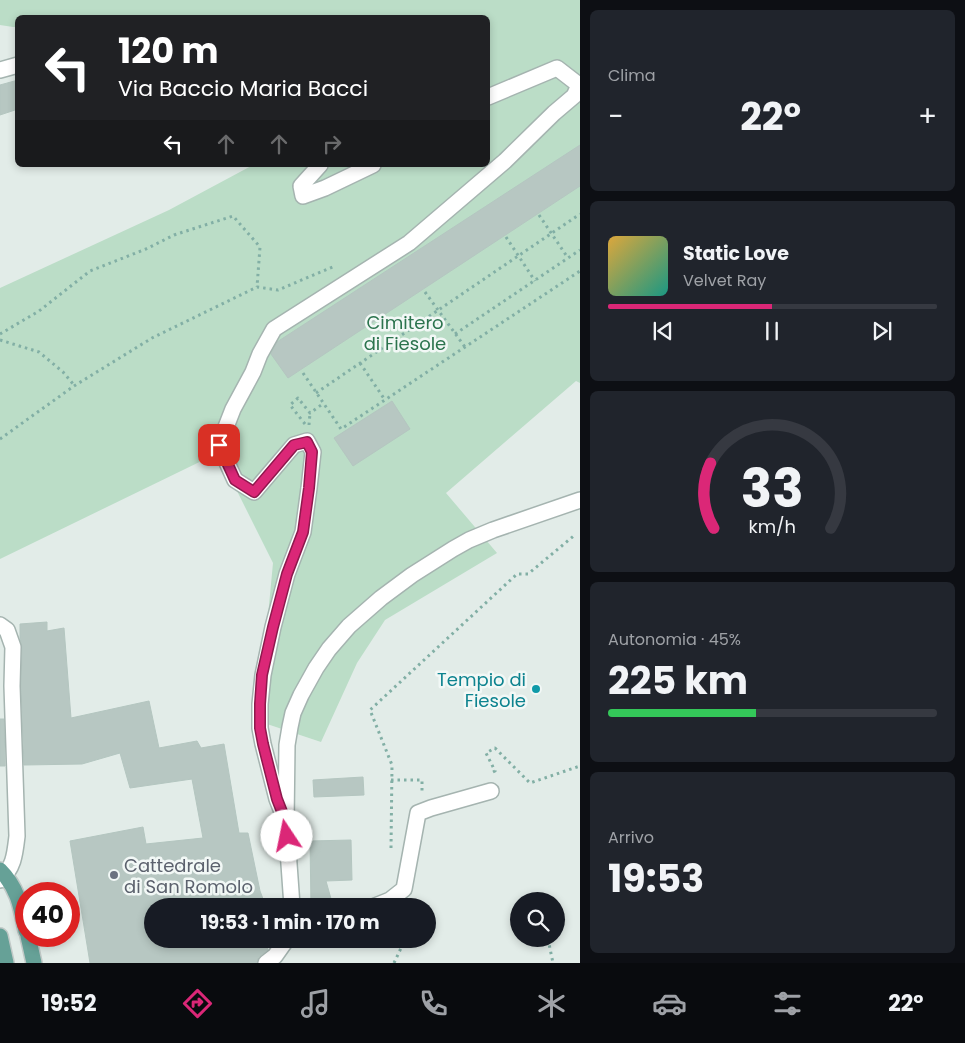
<!DOCTYPE html>
<html lang="it">
<head>
<meta charset="utf-8">
<style>
	:root { --surface:#171b24; --page:#20242c; --text:#f1f3f6; --muted:#9ea1a6; --line:#363941; --accent:#db2777 }
	body { margin:0; font-family:Poppins,sans-serif; background:var(--page); color:var(--text); height:100vh; display:flex; flex-direction:column; font-size:19px; white-space:nowrap }
	* { box-sizing:border-box; margin:0 }
	p { font-size:16px; color:var(--muted) }
	.icon { flex:none; width:28px; height:28px; fill:none; stroke:currentColor; stroke-width:2; stroke-linecap:round; stroke-linejoin:round }
	.map { position:relative; flex:1; overflow:hidden }
	.panel { display:flex; flex-direction:column; gap:10px; padding:10px; background:#0d0f14; width:385px }
	.panel>* { flex:none }
	.hud { position:absolute; left:15px; top:15px; width:475px; height:152px; border-radius:8px; box-shadow:0 2px 8px #0003; background:#202124; color:#fff; overflow:hidden }
	.buttons { position:absolute; left:510px; top:892px; display:grid; gap:10px }
	.buttons a { display:grid; place-items:center; width:55px; height:55px; border-radius:50%; background:var(--surface); box-shadow:0 2px 8px #0003; font-size:25px }
	.speed { position:absolute; left:15px; top:882px; display:flex; gap:10px; font-size:25px; font-weight:700; text-align:center }
	.speed>* { display:grid; place-content:center; width:65px; height:65px; border-radius:50%; background:var(--surface); box-shadow:0 2px 8px #0003; line-height:1 }
	.speed .limit { border:8px solid #d22; background:#fff; color:#111 }
	.pin { position:absolute; display:grid; place-items:center; width:42px; height:42px; color:#fff; margin:-21px; border-radius:10px; box-shadow:0 2px 8px #0006 }
	.me { position:absolute; width:55px; margin:-28px; rotate:349deg; stroke-linejoin:round; filter:drop-shadow(0 0 4px #0008) }
	.turn { display:flex; align-items:center; gap:18px; height:105px; padding:0 20px; font-size:22px }
	.turn .icon { width:65px; height:65px; stroke-width:2.5 }
	.turn b { display:block; font-size:35px; line-height:42px }
	.lanes { display:flex; align-items:center; height:48px; padding:0 20px; background:#0003; justify-content:center; gap:25px; direction:ltr }
	.lanes .off { opacity:.35 }
	.big { font-size:38px; font-weight:700; line-height:1.1 }
	.panel .widget { flex:1; display:flex; flex-direction:column; justify-content:center; gap:8px; min-width:0; padding:0 18px; border-radius:8px; background:var(--page) }
	.panel .dial { align-items:center; gap:0 }
	.dial svg { height:130px; overflow:visible; fill:none; stroke:var(--line); stroke-width:7; stroke-linecap:round; text-anchor:middle }
	.dial text { fill:var(--text); stroke:none }
	.song { display:flex; align-items:center; gap:15px }
	.cover { width:60px; height:60px; border-radius:8px; background:linear-gradient(135deg,hsl(40 70% 55%),hsl(170 70% 35%)) }
	.played { height:5px; border-radius:2px; background:linear-gradient(90deg,var(--accent) 50%,var(--line) 50%) }
	.keys { display:flex; justify-content:space-around; direction:ltr }
	.heat { display:flex; justify-content:space-between; align-items:center; font-size:28px; direction:ltr }
	.charge { height:8px; border-radius:4px; background:linear-gradient(90deg,#34c759 45%,var(--line) 0) }
	.trip { position:absolute; left:144px; top:898px; width:292px; height:50px; border-radius:25px; background:var(--surface); box-shadow:0 2px 8px #0003; font-weight:700; line-height:50px; text-align:center }
	.menu { display:flex; height:80px; justify-content:space-around; align-items:center; background:#090b0e; color:var(--muted) }
	.menu .icon { width:35px; height:35px }
	.menu .selected { color:var(--accent) }
	.menu b { font-size:22px; color:var(--text) }
	main { display:flex; flex:1; min-height:0 }
	.map>svg:first-child { display:block }
	.green { fill:#bbddc7 }
	.building { fill:#b7c7c2; stroke:#b4c6c0 }
	.lines { fill:none; stroke-linecap:round; stroke-linejoin:round }
	.minor-casing { stroke:#a5b4b0; stroke-width:18 }
	.major-casing { stroke:#c1c9c7; stroke-width:18 }
	.path { stroke:#82afa5; stroke-width:3; stroke-dasharray:2.5 4; stroke-linecap:butt }
	.minor { stroke:#fff; stroke-width:15 }
	.major { stroke:#66a197; stroke-width:15 }
	.route-casing { stroke:#8e194d; stroke-width:12 }
	.route { stroke:#db2777; stroke-width:9 }
	.culture-dot { fill:#0f9aa8; stroke:#f2f8f6; stroke-width:2 }
	.worship-dot { fill:#6b7280; stroke:#f2f8f6; stroke-width:2 }
	.labels { text-anchor:middle; dominant-baseline:central; stroke-width:5; stroke-linejoin:round; paint-order:stroke }
	.park-label { font-size:18px; fill:#2c744e; stroke:#f2f8f6 }
	.culture-label { font-size:18px; fill:#0d838f; stroke:#f2f8f6; text-anchor:end }
	.worship-label { font-size:18px; fill:#5b616d; stroke:#f2f8f6; text-anchor:start }
</style>
</head>
<body>
<main>
<div class="map">
<svg width="580" height="963" viewBox="0 0 580 963">
	<rect width="100%" height="100%" fill="#e2ece8"/>
	<!-- green -->
	<path class="green" d="M0,0H580V383L576,381L446,493L497,553L385,620L357,663L321,742L258,721L273,563L218,453L0,559V288L169,210L253,165H488V18H18L17,27H13L0,25Z"/>
	<!-- building -->
	<g class="building">
		<path d="M18,80V109L0,115V85Z"/>
		<path d="M580,145V186L288,378L271,354L277,342Z"/>
		<path d="M392,401L410,429L353,466L334,438Z"/>
		<path d="M47,622V631L64,628L71,718L149,701L159,748L197,741L201,748L224,744L239,833H248L260,891L265,904L249,905L250,906H228L226,899L201,906H152V939H264L268,950L260,956L258,959L257,963H90L70,841L143,827L146,844L203,838L192,779L130,788L120,753L82,764L24,765L21,686L22,647L20,638V624Z"/>
		<path d="M0,719H4L5,766H0Z"/>
		<path d="M363,777L364,795L314,797L313,780Z"/>
		<path d="M351,840L352,880L326,881L333,906H311L310,841Z"/>
	</g>
	<g class="lines">
		<defs>
			<g id="minor">
				<path d="M0,70L18,65"/>
				<path d="M320,165L301,186L303,196L325,188L373,165"/>
				<path d="M0,625L7,630L13,647L12,686L17,836C15,853 14,868 0,880"/>
				<path d="M286,822L277,799L263,744L260,728V704L263,675L273,627L287,574L303,532L309,488L313,452L307,441L294,445L254,492L235,480L219,445L233,409L253,372L260,354L274,329L409,243L505,161L554,113L574,96L579,85L557,68L488,97"/>
				<path d="M292,906L286,822L287,745L290,727L293,713L301,695L316,668L329,649L349,626L381,598L412,575L453,549L469,540L493,530L580,500"/>
				<path d="M375,906L390,900L404,889L418,813L431,808L491,791"/>
				<path d="M266,963L275,956L287,939"/>
			</g>
			<g id="major">
				<path d="M0,870C18,888 21,907 26,931"/>
				<path d="M0,936L6,963"/>
				<path d="M28,936L34,963"/>
			</g>
		</defs>
		<!-- minor casing -->
		<use href="#minor" class="minor-casing"/>
		<!-- major casing -->
		<use href="#major" class="major-casing"/>
		<!-- path -->
		<g class="path">
			<path d="M539,215L568,258"/>
			<path d="M506,237L535,281"/>
			<path d="M425,292L465,347"/>
			<path d="M0,334L39,311L90,271L146,249L174,235L233,216L260,247L257,287"/>
			<path d="M455,334L580,250"/>
			<path d="M0,340L39,352L63,372L74,385"/>
			<path d="M360,363L385,400"/>
			<path d="M303,373L341,429L580,271"/>
			<path d="M316,393L580,214"/>
			<path d="M305,424L290,405L298,398L310,413L324,403"/>
			<path d="M309,425L310,413"/>
			<path d="M0,439L74,386L152,338L257,287L278,290L335,266"/>
			<path d="M493,772L495,771L486,753L495,748L530,783L580,766"/>
			<path d="M391,780H422V791"/>
			<path d="M391,848L392,765L370,710L517,574H528L576,534"/>
			<path d="M548,939L553,963"/>
			<path d="M394,963L402,946L409,939"/>
		</g>
		<!-- minor -->
		<use href="#minor" class="minor"/>
		<!-- major -->
		<use href="#major" class="major"/>
	</g>
	<g class="lines">
		<defs>
			<path id="route" d="M219,445L235,480L254,492L294,445L307,442L312,452L309,488L303,532L287,574L273,627L262,675L260,704V728L263,744L277,799L286,822L287,836"/>
		</defs>
		<!-- route casing -->
		<use href="#route" class="route-casing"/>
		<!-- route -->
		<use href="#route" class="route"/>
	</g>
	<!-- markers -->
	<circle class="culture-dot" cx="536" cy="689" r="5"/>
	<circle class="worship-dot" cx="114" cy="875" r="5"/>
	<g class="labels">
		<!-- park labels -->
		<g class="park-label">
			<text x="405" y="322">Cimitero<tspan x="405" dy="21">di Fiesole</tspan></text>
		</g>
		<!-- culture labels -->
		<g class="culture-label">
			<text x="526" y="679">Tempio di<tspan x="526" dy="21">Fiesole</tspan></text>
		</g>
		<!-- worship labels -->
		<g class="worship-label">
			<text x="124" y="865">Cattedrale<tspan x="124" dy="21">di San Romolo</tspan></text>
		</g>
	</g>
</svg>
<div class="buttons">
<a><svg class="icon" aria-label="search" viewBox="0 0 24 24"><circle cx="10" cy="10" r="6"/><path d="M15 15l6 6"/></svg></a>
</div>
<div class="speed"><div class="limit">40</div></div>
<div class="pin" style="left:219px;top:445px;background:#d93025"><svg class="icon" aria-label="arrive" viewBox="0 0 24 24"><path d="M6 21V4h12l-3 4 3 4H6"/></svg></div>
<svg class="me" style="left:287px;top:836px" viewBox="-20 -20 40 40"><circle r="19" fill="#fff"/><path d="M0-13L10 11 0 6-10 11z" fill="#db2777"/></svg>
<div class="trip">19:53 · 1 min · 170 m</div>
<div class="hud">
<div class="turn"><svg class="icon" aria-label="left" viewBox="0 0 24 24"><path d="M17 20v-9H6M10 6l-5 5 5 5"/></svg><div><b>120 m</b>Via Baccio Maria Bacci</div></div>
<div class="lanes"><svg class="icon" aria-label="left" viewBox="0 0 24 24"><path d="M17 20v-9H6M10 6l-5 5 5 5"/></svg><svg class="icon off" aria-label="ahead" viewBox="0 0 24 24"><path d="M12 20V5M6 11l6-6 6 6"/></svg><svg class="icon off" aria-label="ahead" viewBox="0 0 24 24"><path d="M12 20V5M6 11l6-6 6 6"/></svg><svg class="icon off" aria-label="right" viewBox="0 0 24 24"><path d="M7 20v-9h11M14 6l5 5-5 5"/></svg></div>
</div>
</div>
<section class="panel">
<div class="widget"><p>Clima</p>
<div class="heat"><a>−</a><b class="big">22°</b><a>+</a></div>
</div>
<div class="widget">
<div class="song"><i class="cover"></i><div><b>Static Love</b><p>Velvet Ray</p></div></div>
<div class="played"></div>
<div class="keys"><svg class="icon" aria-label="previous" viewBox="0 0 24 24"><path d="M18 5L8 12l10 7zM5 5v14"/></svg><svg class="icon" aria-label="pause" viewBox="0 0 24 24"><path d="M8 5v14M16 5v14"/></svg><svg class="icon" aria-label="next" viewBox="0 0 24 24"><path d="M6 5l10 7-10 7zM19 5v14"/></svg></div>
</div>
<div class="widget dial"><svg viewBox="0 0 100 80">
<path d="M14 69A42 42 0 1 1 86 69"/>
<path d="M14 69A42 42 0 0 1 12 29" stroke="#db2777"/>
<text x="50" y="56" font-size="32" font-weight="700">33</text>
<text x="50" y="72" font-size="11">km/h</text>
</svg></div>
<div class="widget"><p>Autonomia · 45%</p><b class="big">225 km</b><div class="charge"></div></div>
<div class="widget"><p>Arrivo</p><b class="big">19:53</b></div>
</section>
</main>
<nav class="menu">
<b>19:52</b>
<svg class="icon selected" aria-label="directions" viewBox="0 0 24 24"><path d="M12 3l9 9-9 9-9-9zM9 14v-3h6M13 9l2 2-2 2"/></svg>
<svg class="icon" aria-label="music" viewBox="0 0 24 24"><path d="M9 18V5l10-2v13"/><circle cx="6" cy="18" r="3"/><circle cx="16" cy="16" r="3"/></svg>
<svg class="icon" aria-label="phone" viewBox="0 0 24 24"><path d="M5 4h4l2 5-3 2q2 4 5 5l2-3 5 2v4C11 20 4 13 5 4z"/></svg>
<svg class="icon" aria-label="climate" viewBox="0 0 24 24"><path d="M12 3v18M4 7l16 10M4 17L20 7"/></svg>
<svg class="icon" aria-label="car" viewBox="0 0 24 24"><path d="M5 17H2v-5l4-1 3-4h7l3 4 3 1v5h-3M9 17h6M6 11h13"/><circle cx="7" cy="17" r="2"/><circle cx="17" cy="17" r="2"/></svg>
<svg class="icon" aria-label="filters" viewBox="0 0 24 24"><path d="M4 7h16M4 17h16"/><circle cx="9" cy="7" r="2"/><circle cx="15" cy="17" r="2"/></svg>
<b>22°</b>
</nav>
</body>
</html>
